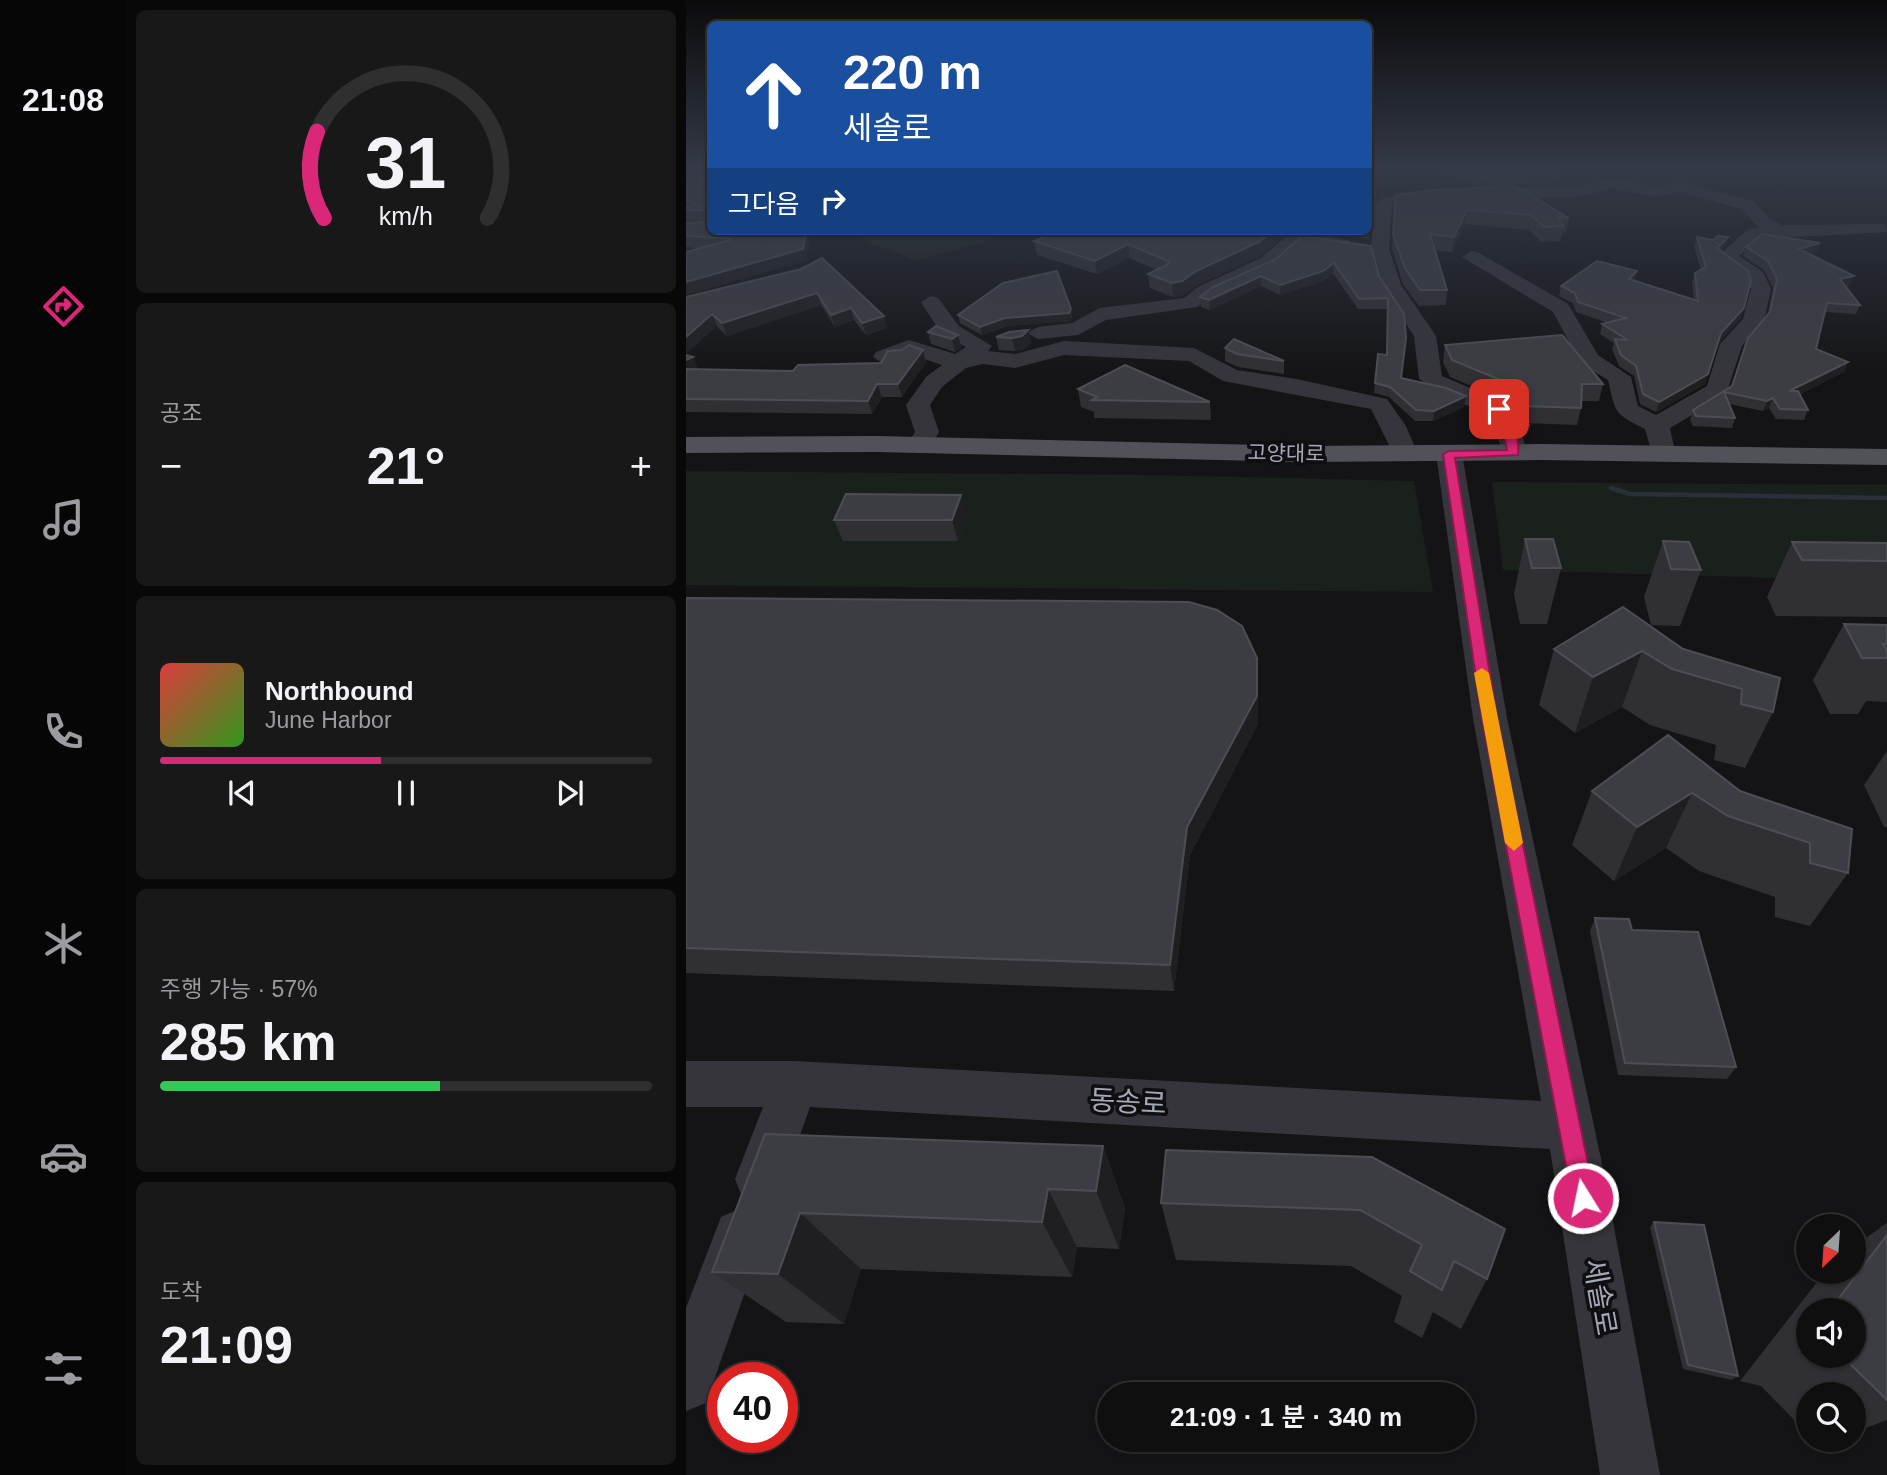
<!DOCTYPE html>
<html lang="ko">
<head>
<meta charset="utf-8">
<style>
	:root { --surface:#0f0f10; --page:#181819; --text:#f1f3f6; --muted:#9b9c9f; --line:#2f2f30; --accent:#db2777 }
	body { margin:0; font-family:Arial,"Noto Sans KR",sans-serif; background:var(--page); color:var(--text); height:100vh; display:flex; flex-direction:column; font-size:26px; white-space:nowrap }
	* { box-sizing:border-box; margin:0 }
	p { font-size:23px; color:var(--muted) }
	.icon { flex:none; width:38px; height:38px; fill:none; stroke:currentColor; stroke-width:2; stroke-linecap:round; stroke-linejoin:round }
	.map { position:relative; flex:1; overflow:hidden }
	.details { display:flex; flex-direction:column; gap:10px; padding:10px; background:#080809; width:560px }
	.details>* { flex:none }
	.banner { position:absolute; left:21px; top:21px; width:665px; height:214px; border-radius:10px; box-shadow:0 2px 5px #0004,0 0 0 2px var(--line); background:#1a4fa0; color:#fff; overflow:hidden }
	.needle { width:46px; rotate:205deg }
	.controls { position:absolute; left:1110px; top:1214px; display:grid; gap:14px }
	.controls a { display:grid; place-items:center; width:70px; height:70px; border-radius:50%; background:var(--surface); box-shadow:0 2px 5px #0004,0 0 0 2px var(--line); font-size:35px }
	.speed { position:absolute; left:21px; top:1362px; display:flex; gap:14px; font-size:35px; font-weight:700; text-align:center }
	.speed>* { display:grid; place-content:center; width:91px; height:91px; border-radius:50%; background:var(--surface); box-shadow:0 2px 5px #0004,0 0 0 2px var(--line); line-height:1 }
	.speed .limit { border:10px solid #d22; background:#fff; color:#111 }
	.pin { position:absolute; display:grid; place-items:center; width:60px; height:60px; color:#fff; margin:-30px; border-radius:14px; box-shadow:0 4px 10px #0006 }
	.me { position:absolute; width:77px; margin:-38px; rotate:350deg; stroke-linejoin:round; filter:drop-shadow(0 0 5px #0008) }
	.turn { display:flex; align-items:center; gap:24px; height:147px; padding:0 21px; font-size:32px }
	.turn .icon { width:91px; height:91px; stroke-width:2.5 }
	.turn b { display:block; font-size:49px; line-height:60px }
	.then { display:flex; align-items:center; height:66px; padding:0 21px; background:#0003; gap:14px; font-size:26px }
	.big { font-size:52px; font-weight:600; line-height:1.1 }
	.details .card { flex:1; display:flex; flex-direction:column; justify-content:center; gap:10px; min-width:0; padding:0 24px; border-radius:10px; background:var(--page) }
	.details .dial { align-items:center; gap:0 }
	.dial svg { height:182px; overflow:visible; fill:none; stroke:var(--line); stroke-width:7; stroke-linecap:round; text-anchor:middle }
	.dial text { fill:var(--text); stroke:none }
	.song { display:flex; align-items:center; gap:21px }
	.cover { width:84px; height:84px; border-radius:10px; background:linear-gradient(135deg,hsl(0 70% 55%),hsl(110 70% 35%)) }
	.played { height:7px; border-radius:4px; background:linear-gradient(90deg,var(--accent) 45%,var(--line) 45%) }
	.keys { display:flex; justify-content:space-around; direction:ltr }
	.heat { display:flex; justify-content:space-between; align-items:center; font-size:38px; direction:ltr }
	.charge { height:10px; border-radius:5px; background:linear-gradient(90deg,#34c759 57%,var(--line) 0) }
	.trip { position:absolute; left:411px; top:1382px; width:378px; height:70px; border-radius:35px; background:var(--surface); box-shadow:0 2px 5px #0004,0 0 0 2px var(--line); font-weight:600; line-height:70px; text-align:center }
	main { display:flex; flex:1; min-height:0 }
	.menu { display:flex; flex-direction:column; width:126px; justify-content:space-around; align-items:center; background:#060606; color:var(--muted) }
	.menu .icon { width:49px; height:49px }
	.menu .selected { color:var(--accent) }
	.menu b { font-size:32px; color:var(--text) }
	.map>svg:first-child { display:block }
	.green { fill:#1a211c }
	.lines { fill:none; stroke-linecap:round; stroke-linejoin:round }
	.stream { stroke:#2a303a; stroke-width:4.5 }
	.minor { fill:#35353b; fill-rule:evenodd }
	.major { fill:#51515a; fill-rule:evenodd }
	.wall { fill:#303034; fill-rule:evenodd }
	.shaded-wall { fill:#1f1f22 }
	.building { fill:#3c3d42; stroke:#4d4e54; stroke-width:2 }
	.route { fill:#db2777; stroke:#8e194d; stroke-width:2 }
	.slow { fill:#f59e0b }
	.labels { text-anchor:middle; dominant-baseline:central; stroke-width:7; stroke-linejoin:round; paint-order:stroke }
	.far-street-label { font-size:21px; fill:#a5a8b6; stroke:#0f0f11 }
	.near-street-label { font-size:28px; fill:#a5a8b6; stroke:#0f0f11 }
</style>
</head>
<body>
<main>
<nav class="menu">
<b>21:08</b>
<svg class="icon selected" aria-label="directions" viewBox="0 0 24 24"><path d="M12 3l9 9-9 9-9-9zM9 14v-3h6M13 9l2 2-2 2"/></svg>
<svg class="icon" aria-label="music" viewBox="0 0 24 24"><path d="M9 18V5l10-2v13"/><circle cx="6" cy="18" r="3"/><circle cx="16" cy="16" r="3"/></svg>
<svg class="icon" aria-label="phone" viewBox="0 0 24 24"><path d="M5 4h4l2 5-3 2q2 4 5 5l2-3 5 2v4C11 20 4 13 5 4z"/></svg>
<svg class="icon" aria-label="climate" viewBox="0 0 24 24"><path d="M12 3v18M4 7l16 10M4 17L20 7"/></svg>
<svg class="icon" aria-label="car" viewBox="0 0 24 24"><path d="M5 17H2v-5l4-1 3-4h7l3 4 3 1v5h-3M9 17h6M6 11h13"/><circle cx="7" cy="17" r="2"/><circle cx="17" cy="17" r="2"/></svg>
<svg class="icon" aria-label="filters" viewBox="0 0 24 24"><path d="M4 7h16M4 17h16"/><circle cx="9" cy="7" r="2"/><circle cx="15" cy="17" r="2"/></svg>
</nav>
<section class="details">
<div class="card dial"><svg viewBox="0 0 100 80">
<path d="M14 69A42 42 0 1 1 86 69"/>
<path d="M14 69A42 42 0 0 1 11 31" stroke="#db2777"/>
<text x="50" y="56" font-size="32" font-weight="700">31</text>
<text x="50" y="72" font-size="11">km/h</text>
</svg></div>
<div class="card"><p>공조</p>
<div class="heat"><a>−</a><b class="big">21°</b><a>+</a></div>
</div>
<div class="card">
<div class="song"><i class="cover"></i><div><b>Northbound</b><p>June Harbor</p></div></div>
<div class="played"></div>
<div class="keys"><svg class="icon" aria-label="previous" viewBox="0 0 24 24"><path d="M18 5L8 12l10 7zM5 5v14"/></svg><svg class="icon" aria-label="pause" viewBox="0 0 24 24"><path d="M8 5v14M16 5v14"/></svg><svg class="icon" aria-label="next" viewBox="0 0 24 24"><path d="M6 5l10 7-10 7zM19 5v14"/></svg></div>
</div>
<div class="card"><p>주행 가능 · 57%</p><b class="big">285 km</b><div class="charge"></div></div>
<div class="card"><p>도착</p><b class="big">21:09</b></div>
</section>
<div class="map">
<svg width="1201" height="1475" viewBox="0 0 1201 1475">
	<rect width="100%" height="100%" fill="#141416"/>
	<!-- green -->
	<g class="green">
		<path d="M154,231H335L230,261Z"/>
		<path d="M0,471L460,475L728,481L747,592L0,585Z"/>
		<path d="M806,482L1201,485V581L817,570Z"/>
	</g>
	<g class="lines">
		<!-- stream -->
		<path class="stream" d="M925,488L944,494L1201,498"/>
		<!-- minor -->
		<g class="minor">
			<path d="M927,178L967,187L995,182L1068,201L1084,219L1096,225L1194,224L1200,225L1201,232L1073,239L1053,256L1077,272L1085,289L1078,321L1056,346L1040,395L984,428L990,456L986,461H968L959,429C928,413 930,415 922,380L895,364L867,312L776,257L786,251L793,253L882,304L912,355L945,377L952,406L970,415L1021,386L1034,344L1057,319L1065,289L1061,279L1031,257L1061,230L1073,228L1056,209L995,192L967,197L927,188L889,197L762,199L706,207L703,249L715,285L750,336L756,376L822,404L834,427L841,453L837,458H819L803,414L765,399L733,379L728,336L695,285L685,249L689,203L698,198L762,189L889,187Z"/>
			<path d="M611,231L662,240L671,246L662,252L615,243L589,266L526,295L511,307L420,320L392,335L352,339L341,333L352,327L386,323L414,308L498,298L512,287L575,258L604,233Z"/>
			<path d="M245,296L252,298L273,326L306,346L302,351L329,354L378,341L508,348L551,370L611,379L701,399L720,426L732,454L728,459H710L685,409L537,381L503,361L378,355L329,368L297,364L280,368L256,387L244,405L253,432L243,450H225L221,445L229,432L220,405L240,377L256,365L224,354L198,364L187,357L190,352L223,340L269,354L280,347L257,336L235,302Z"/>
			<path d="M763,446L772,449L776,454L821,718L918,1173L974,1475H914L864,1149L124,1107L92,1197L74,1204L56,1197L49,1179L77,1107H0V1061H109L855,1101L787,718L750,454L754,449Z"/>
			<path d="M53,1209L71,1217L79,1235L20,1403L0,1411V1308L35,1217Z"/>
		</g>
		<!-- major -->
		<path class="major" d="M190,436L619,446L856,444L1201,449V465L856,460L619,462L190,452L0,453V437Z"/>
	</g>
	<!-- wall -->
	<g class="wall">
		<path d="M24,170V231L121,261L0,247V223L24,222L0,221V180L22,176Z"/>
		<path d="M759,170H851L873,174L871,183L790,186Z"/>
		<path d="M682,190L688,205L683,239L610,231H682Z"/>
		<path d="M710,195L883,218L880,233L876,232L874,241L856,242L843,230L779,224L766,252L749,250L761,290L760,305L733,306L717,284L706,249Z"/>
		<path d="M365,231H604L574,256L511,285L497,295L487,297L464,288L462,274L471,270L443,258L411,274L351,255L348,241L364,235Z"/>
		<path d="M616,236L693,276L720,338L715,379L778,407L747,421H729L703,397L688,393L692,354L700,355L702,309H672L647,273L637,281L594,295L575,286L524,310L515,307L514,297L590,259Z"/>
		<path d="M1011,237L1027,240L1042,237L1039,246L1035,251L1058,308L1055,318L1032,343L1019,384L970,412L954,404L948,376L933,366L926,349L928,343L914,334L916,324L922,323L890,312L887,303L873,296L875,286L949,280L1008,299L1006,282L1009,273L1015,270L1008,247Z"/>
		<path d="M1060,247L1131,252L1123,254L1164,285L1160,286L1174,305L1170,314L1139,312L1130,349L1162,362L1158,372L1114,394L1122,410L1118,420L1090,419L1083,408L1077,411L1043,404L1049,418L1046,428L1007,426L1004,420L1007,410L1046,386L1082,314L1087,288L1078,270L1057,256Z"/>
		<path d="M115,269L201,328L180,335L168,320L149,327L135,305L41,336L0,297Z"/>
		<path d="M385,309L386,317L384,321L321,326L296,335L274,323L272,315Z"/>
		<path d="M242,332L272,335L275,348L269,352L245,344Z"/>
		<path d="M323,332L345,343L339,349L329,351L313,350L310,337Z"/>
		<path d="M759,345L917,384L913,401H895V408L891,425L835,423L825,398L816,399L764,377L757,362Z"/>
		<path d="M539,348L598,361V374L552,367L539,361Z"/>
		<path d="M237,350L240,362L216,397H196L186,414L0,412V355L7,357L12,369L107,371L195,363Z"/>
		<path d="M392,389L524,402L525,420L408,418V412L395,407Z"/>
		<path d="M281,516L272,541H157L148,520Z"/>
		<path d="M839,539L875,568L861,624H834L828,594Z"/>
		<path d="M977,541L1015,570L994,626L965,625L958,597Z"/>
		<path d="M1106,542L1201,543V617L1090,616L1081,597Z"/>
		<path d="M0,598L572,686V724L504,855L488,991L0,973Z"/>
		<path d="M1158,624L1201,625V702L1180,701L1172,714H1144L1127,680Z"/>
		<path d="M868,649H997L1094,678L1087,712L1059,768L1028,760L1030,745L964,725L936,707L889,733L853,705Z"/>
		<path d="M1201,751V827H1198L1178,785Z"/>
		<path d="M906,791H1054L1166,829L1162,873L1124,926L1089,917V897L1013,871L980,848L928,881L886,845Z"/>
		<path d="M909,918L946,930L1050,1067L1041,1079L932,1075L904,931Z"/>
		<path d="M79,1134L417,1146L439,1208L433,1249L391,1247L386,1277L175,1269L158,1324L100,1322L26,1272Z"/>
		<path d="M686,1157L801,1279L775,1329L747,1312L736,1338L708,1322L716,1296L665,1266L490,1260L475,1203Z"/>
		<path d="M968,1222L1052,1376L1046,1380L997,1369L964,1227Z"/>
		<path d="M1201,1223V1420L1167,1433V1395H1122V1434L1075,1386L1054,1381L1139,1272H1167V1247ZM1122,1311H1167V1356H1122Z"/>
		<path d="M1127,1440H1149L1133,1446Z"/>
	</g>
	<!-- shaded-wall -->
	<g class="shaded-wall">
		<path d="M0,170H22L24,172L0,178Z"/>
		<path d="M689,192L688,205L683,239L684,226Z"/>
		<path d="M781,210L779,224L766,252L768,237Z"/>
		<path d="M120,231H125L121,261L0,295V282Z"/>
		<path d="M587,231H604L574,256L511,285L497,295L487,297L486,283Z"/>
		<path d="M1042,237L1039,246L1028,257L1031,248Z"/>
		<path d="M1134,243L1131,252L1109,258L1113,249Z"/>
		<path d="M442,244L443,258L411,274L409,261Z"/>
		<path d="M648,263L647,273L637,281L594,295V285Z"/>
		<path d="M951,271L949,280L943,279Z"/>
		<path d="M575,276V286L524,310L523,300Z"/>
		<path d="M1168,276L1164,285L1151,289L1154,279Z"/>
		<path d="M131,293L135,305L41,336L36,323Z"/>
		<path d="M165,308L168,320L149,327L145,315Z"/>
		<path d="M1058,308L1055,318L1031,343L1035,333Z"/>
		<path d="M385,309L386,317L384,321L321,326L296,335L294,327L319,318Z"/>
		<path d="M26,314L31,326L0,354V337Z"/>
		<path d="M198,316L201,328L180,335L176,323Z"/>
		<path d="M342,330L345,343L339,349L329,351L326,338Z"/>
		<path d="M272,335L275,348L269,352L266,339Z"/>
		<path d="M237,350L240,362L216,397L212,384Z"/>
		<path d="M7,357L12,369L0,376V360Z"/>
		<path d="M1162,362L1158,372L1099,401L1103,391Z"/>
		<path d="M1022,374L1019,384L970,412L973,402Z"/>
		<path d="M191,384L196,397L186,414L182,401Z"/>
		<path d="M780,396L778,407L747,421L748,411Z"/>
		<path d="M1087,398L1083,408L1077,411L1081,401Z"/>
		<path d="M275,495L281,516L272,541L266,520Z"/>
		<path d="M956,651L936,707L889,733L907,677Z"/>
		<path d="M571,658L572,724L504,855L488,991L484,965L501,827Z"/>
		<path d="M1006,793L980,848L928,881L951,827Z"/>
		<path d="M417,1146L439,1208L433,1249L410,1191Z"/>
		<path d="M362,1189L391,1247L386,1277L356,1222Z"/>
		<path d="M114,1213L175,1269L158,1324L92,1274Z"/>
	</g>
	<!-- building -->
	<g class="building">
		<path d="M22,170H24V218L22,217L21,210H0V207L13,206L0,200V180L22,176Z"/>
		<path d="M777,170H851L873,174L791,177Z"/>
		<path d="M829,186L883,218L873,217L877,226L858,227L845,215L781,210L768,237L744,234L761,290H734L719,268L707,234L710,195L747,190Z"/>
		<path d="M682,190L689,192L684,226H682Z"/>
		<path d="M24,222V231H120L117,249L0,282V252L47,239L0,236V223Z"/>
		<path d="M365,231H587L573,242L510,271L496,281L486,283L462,274L483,264L482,261L442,244L409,261L348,241L364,235Z"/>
		<path d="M1076,234L1134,243L1113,249L1168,276L1154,279L1174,305L1141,303L1130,349L1162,362L1103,391H1112L1122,410L1094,409L1087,398L1081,401L1038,392L1049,418L1010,416L1007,410L1046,386L1062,338L1084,312L1091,279L1082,261L1060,247Z"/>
		<path d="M616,236L685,246L693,276L718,314L720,338L715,378L760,388L780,396L748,411L730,410L704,387L689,383L692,354L701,355L702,298L673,299L648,263L637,271L594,285L575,276L523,300L514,297L527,287L590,259Z"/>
		<path d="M1032,236L1042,237L1031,248L1062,271L1065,280L1058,308L1035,333L1022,374L973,402L957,394L950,366L935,355L929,339L942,340L916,324L940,318L892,302L889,293L875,286L911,261L951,271L943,279L1012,301L1009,273L1020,267L1011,237L1027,240Z"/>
		<path d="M136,258L198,316L176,323L165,308L145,315L131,293L36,323L26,314L0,337V297L115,269Z"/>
		<path d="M371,271L385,309L383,313L319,318L294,327L272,315L317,283Z"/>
		<path d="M250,326L272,335L266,339L242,332Z"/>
		<path d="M342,330L336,336L326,338L310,337L323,332Z"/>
		<path d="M876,335L917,384H896L895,408L838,406L828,381L819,382L766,360L759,345Z"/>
		<path d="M548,339L598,361L551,354L539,348Z"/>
		<path d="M223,345L237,350L212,384H191L182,401L0,399V369L107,371L112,365L195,363L202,351L216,350Z"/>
		<path d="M0,355L7,357L0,360Z"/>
		<path d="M439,365L524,402L406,400L411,397L392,389Z"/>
		<path d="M160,494L275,495L266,520H148Z"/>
		<path d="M839,539H867L875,568H846Z"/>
		<path d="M977,541L1003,542L1015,570L985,569Z"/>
		<path d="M1106,542L1201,543V561L1116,560Z"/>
		<path d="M0,598L503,602L531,610L556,626L571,658V696L501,827L484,965L0,948Z"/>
		<path d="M937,607L997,649L1094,678L1087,712L1055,704L1056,689L986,669L956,651L907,677L868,649Z"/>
		<path d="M1158,624L1201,625V644H1197L1201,650V658H1176Z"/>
		<path d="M982,735L1054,791L1166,829L1162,873L1124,863V843L1042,816L1006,793L951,827L906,791Z"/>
		<path d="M909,918L943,919L946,930L1012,932L1050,1067L939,1063Z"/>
		<path d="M79,1134L417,1146L410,1191L362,1189L356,1222L114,1213L92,1274L26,1272Z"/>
		<path d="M480,1150L686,1157L819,1229L801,1279L768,1261L756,1290L724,1271L736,1245L674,1210L475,1203Z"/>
		<path d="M968,1222L1018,1225L1052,1376L1002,1365Z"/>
		<path d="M1201,1235V1400L1156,1356H1167V1311H1143Z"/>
	</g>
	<!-- sky -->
	<linearGradient id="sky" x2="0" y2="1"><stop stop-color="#0b0b0c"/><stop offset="0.45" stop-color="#343a47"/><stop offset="1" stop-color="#343a47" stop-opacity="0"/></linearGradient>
	<rect width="1201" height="376" fill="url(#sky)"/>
	<!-- route -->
	<path class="route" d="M813,406C827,413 834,441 832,455L769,458L811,718L909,1198L905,1206L897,1209L889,1206L886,1198L796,718L757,454L763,451L821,450L817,427L808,409Z"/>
	<!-- slow -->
	<path class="slow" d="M796,668L803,673L837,843L828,851L819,843L788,673Z"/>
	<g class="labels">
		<!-- far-street labels -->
		<g class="far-street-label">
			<text transform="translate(600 453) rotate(1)">고양대로</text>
		</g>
		<!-- near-street labels -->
		<g class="near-street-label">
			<text transform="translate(442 1102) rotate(3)">동송로</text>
			<text transform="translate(914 1297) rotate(80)">세솔로</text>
		</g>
	</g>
</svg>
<div class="controls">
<a><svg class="needle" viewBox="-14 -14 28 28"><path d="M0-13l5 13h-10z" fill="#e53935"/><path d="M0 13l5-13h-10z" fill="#9b9c9f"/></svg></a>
<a><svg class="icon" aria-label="sound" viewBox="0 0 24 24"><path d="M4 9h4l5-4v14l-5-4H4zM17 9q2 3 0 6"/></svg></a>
<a><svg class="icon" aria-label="search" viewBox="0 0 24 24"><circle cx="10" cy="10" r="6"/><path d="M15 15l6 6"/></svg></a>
</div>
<div class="speed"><div class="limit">40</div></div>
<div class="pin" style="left:813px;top:409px;background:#d93025"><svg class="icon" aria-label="arrive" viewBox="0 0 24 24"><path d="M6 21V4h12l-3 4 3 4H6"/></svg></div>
<svg class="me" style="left:897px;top:1198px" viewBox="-20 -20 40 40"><circle r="17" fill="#db2777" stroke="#fff" stroke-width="3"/><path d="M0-11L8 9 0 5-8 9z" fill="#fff"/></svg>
<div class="trip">21:09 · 1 분 · 340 m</div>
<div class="banner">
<div class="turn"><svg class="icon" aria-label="ahead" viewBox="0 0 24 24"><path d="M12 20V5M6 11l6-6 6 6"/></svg><div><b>220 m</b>세솔로</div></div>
<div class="then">그다음<svg class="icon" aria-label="right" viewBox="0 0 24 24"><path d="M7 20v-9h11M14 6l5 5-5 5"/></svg></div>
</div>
</div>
</main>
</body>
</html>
